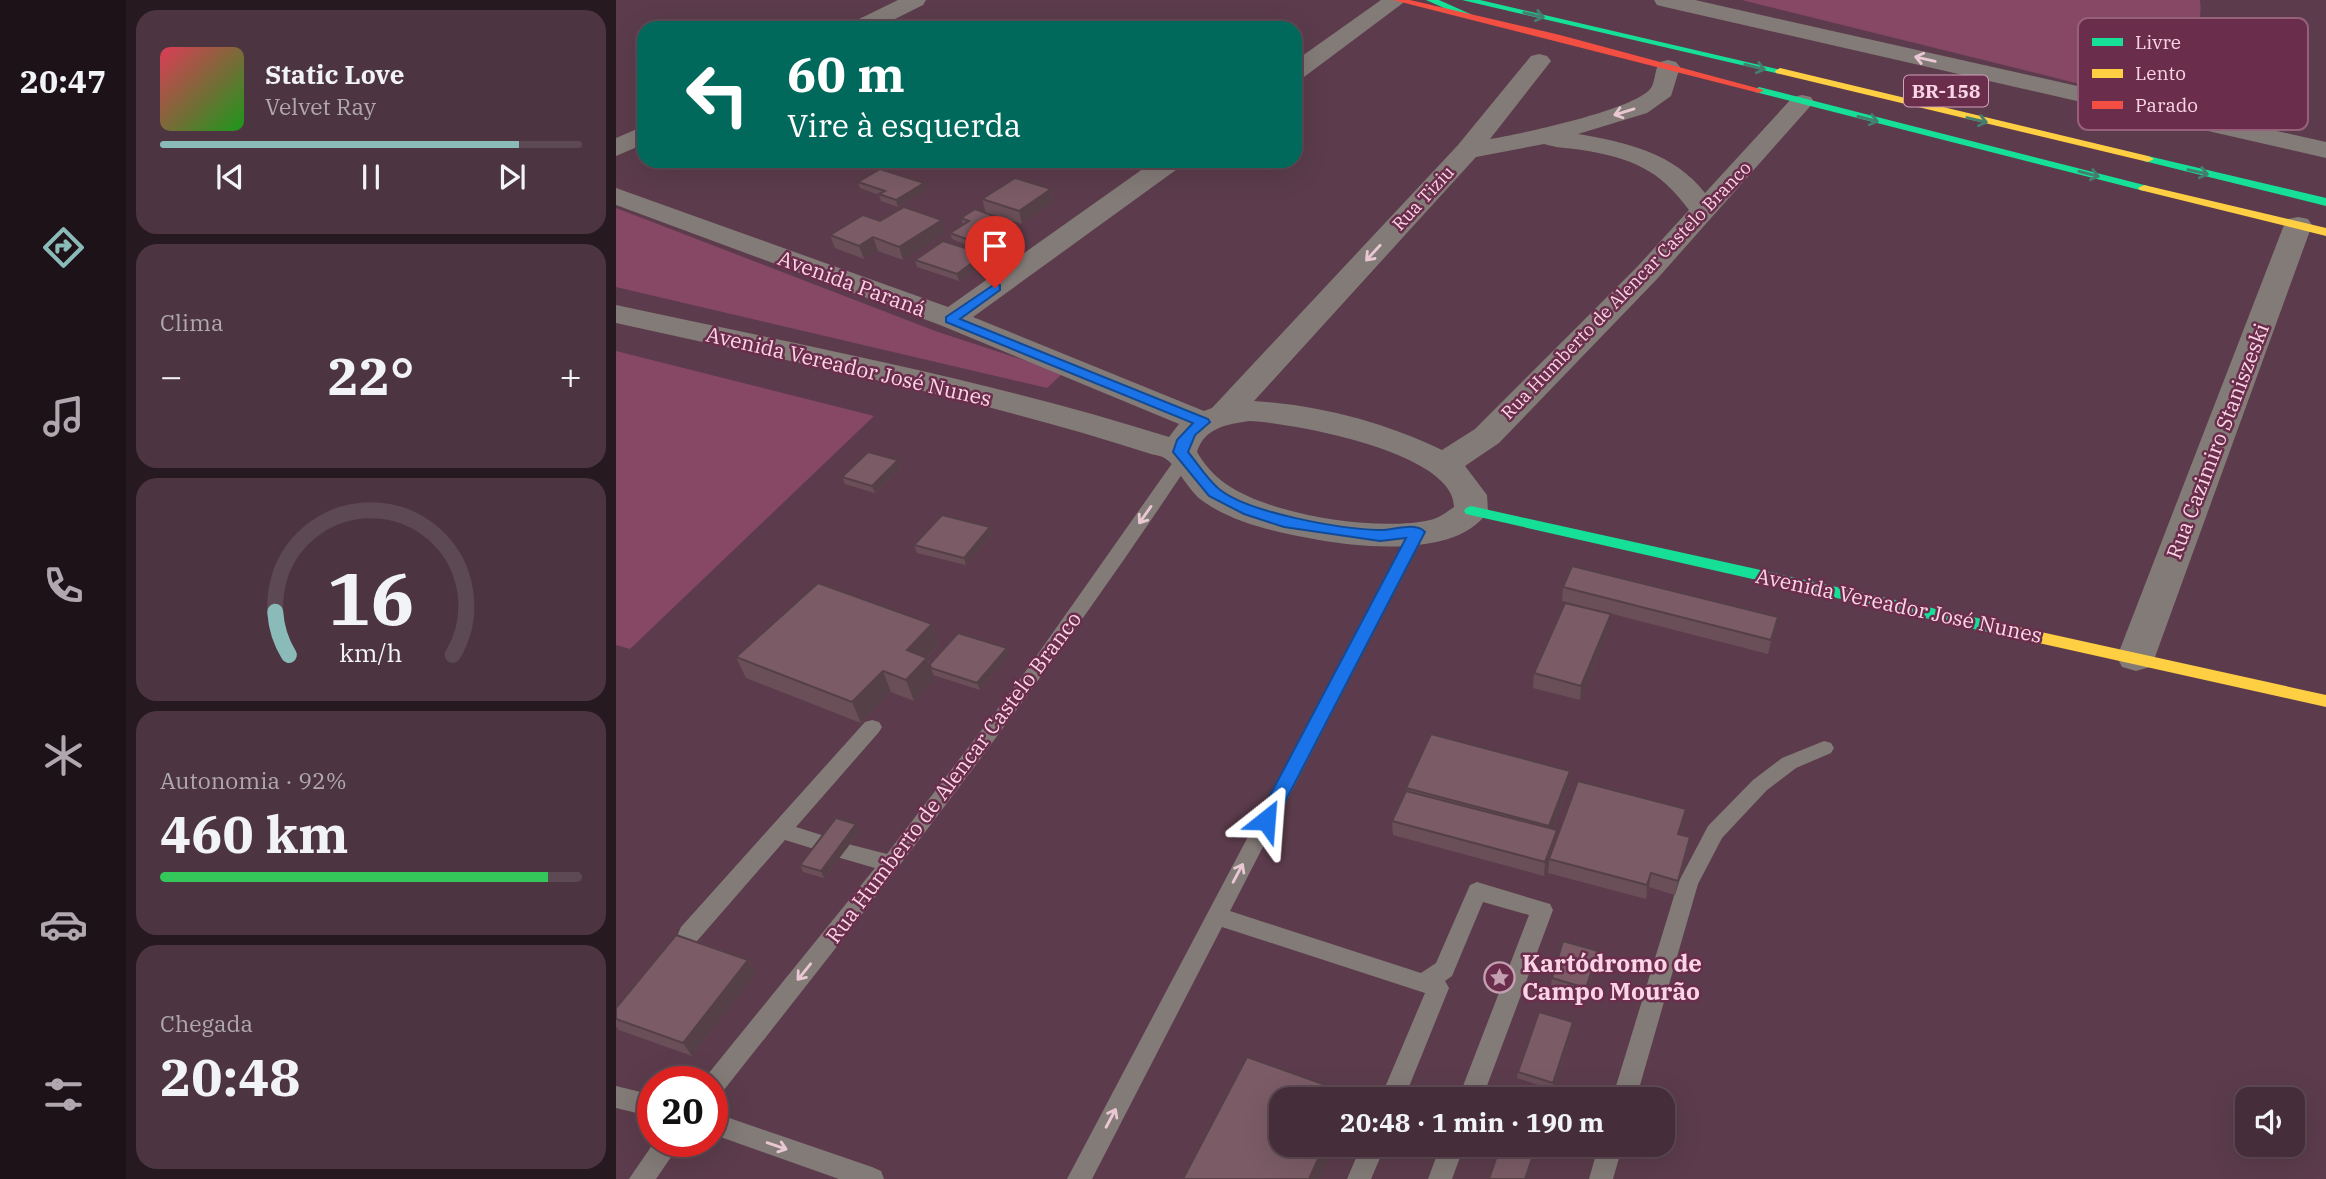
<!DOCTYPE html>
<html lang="pt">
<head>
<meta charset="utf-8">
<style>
	:root { --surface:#452d39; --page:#4c3541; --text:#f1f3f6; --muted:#b0a8ae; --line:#5d4953; --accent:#8bbbb9 }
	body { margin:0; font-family:"IBM Plex Serif",serif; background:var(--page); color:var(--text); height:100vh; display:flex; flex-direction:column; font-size:26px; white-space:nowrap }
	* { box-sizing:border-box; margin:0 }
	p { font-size:23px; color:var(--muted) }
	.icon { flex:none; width:38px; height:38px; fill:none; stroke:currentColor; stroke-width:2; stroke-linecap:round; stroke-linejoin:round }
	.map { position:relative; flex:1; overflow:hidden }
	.side { display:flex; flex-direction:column; gap:10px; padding:10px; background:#26191f; width:490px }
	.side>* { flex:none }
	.top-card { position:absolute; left:21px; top:21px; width:665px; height:147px; border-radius:21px; box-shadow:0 7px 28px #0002,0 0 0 2px var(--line); background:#00695c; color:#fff; overflow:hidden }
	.buttons { position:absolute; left:1619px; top:1087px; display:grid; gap:14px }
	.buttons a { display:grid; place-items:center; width:70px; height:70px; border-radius:14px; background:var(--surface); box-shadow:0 7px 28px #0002,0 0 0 2px var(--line); font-size:35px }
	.speed { position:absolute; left:21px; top:1066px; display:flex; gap:14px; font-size:35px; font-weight:700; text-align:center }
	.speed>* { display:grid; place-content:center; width:91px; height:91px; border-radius:50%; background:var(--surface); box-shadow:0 7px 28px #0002,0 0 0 2px var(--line); line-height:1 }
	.speed .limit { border:10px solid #d22; background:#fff; color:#111 }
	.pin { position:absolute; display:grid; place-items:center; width:60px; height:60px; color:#fff; margin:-72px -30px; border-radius:50% 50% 50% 0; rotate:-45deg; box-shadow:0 0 7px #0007 }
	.pin .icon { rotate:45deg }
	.me { position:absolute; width:77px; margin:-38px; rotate:28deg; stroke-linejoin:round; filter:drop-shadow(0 0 5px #0008) }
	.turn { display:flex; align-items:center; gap:24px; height:147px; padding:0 35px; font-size:32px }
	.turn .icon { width:91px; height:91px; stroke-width:2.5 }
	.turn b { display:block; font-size:49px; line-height:60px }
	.big { font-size:52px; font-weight:700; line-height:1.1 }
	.side .widget { flex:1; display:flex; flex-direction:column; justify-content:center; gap:10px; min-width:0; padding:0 24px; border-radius:21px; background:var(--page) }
	.side .dial { align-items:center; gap:0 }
	.dial svg { height:182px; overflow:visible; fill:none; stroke:var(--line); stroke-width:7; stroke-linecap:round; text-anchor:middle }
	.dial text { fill:var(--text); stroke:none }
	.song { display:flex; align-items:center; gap:21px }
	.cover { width:84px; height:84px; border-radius:10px; background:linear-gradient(135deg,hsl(350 70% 55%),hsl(120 70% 35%)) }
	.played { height:7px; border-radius:4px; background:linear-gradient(90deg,var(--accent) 85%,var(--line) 85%) }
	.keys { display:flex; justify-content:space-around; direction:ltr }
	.heat { display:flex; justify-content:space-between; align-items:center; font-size:38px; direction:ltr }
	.charge { height:10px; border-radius:5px; background:linear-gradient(90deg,#34c759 92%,var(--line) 0) }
	.trip { position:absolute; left:653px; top:1087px; width:406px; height:70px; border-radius:21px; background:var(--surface); box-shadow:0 7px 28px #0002,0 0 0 2px var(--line); font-weight:700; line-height:70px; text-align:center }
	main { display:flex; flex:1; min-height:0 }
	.dock { display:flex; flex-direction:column; width:126px; justify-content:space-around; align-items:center; background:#1c1217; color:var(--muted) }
	.dock .icon { width:49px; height:49px }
	.dock .current { color:var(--accent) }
	.dock b { font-size:32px; color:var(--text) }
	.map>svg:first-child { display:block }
	.green { fill:#864865 }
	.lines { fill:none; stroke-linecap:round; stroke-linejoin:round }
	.lane { fill:#837b77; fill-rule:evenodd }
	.street { fill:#837b77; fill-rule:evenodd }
	.fast { fill:#16e098; fill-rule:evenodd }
	.slow { fill:#ffcf43; fill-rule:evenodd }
	.jam { fill:#f24e42; fill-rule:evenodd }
	.wall { fill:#6a4f58 }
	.shaded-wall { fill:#564047 }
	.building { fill:#7b5c66; stroke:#564047; stroke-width:2 }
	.oneway { stroke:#447e6e }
	.oneway2 { stroke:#e9c8d4 }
	.route { fill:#1a73e8; stroke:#114b97; stroke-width:2 }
	.labels { text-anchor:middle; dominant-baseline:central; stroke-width:5; stroke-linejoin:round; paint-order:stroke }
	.far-street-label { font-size:18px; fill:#fbd5e5; stroke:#6a2e4c }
	.shield { fill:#6a2e4c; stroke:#d0a3b7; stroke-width:2 }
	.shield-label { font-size:19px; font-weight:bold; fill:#fbd5e5 }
	.street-label { font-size:21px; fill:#fbd5e5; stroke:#6a2e4c }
	.near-poi-label { font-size:24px; font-weight:bold; fill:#fbd5e5; stroke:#6a2e4c; text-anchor:start }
	.key { fill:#6a2e4c; stroke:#96607a; stroke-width:2 }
	.key-label { font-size:19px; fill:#fbd5e5 }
</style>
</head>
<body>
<main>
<nav class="dock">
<b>20:47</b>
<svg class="icon current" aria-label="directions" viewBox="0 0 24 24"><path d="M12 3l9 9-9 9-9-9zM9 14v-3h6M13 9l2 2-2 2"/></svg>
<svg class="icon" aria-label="music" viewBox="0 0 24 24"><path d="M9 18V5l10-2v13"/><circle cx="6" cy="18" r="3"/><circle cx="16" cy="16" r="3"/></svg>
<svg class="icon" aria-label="phone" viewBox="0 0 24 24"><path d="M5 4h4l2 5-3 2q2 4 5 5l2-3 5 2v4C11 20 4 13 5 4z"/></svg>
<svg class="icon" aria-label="climate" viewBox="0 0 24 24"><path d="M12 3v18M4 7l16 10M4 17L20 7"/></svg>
<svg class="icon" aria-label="car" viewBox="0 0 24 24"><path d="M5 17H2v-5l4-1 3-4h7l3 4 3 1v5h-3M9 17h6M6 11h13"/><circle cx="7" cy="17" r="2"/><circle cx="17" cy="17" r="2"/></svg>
<svg class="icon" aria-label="filters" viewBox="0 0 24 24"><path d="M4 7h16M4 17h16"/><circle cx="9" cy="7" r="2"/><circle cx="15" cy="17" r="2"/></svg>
</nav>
<section class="side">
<div class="widget">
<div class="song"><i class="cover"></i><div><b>Static Love</b><p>Velvet Ray</p></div></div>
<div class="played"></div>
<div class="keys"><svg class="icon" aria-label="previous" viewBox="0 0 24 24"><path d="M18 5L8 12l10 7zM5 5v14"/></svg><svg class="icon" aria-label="pause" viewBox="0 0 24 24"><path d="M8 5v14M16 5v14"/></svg><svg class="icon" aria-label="next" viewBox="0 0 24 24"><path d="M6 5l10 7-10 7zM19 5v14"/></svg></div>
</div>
<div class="widget"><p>Clima</p>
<div class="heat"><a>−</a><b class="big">22°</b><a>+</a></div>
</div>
<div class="widget dial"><svg viewBox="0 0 100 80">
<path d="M14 69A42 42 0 1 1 86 69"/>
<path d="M14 69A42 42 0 0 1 8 50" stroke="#8bbbb9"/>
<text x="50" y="56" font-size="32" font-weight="700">16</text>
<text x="50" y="72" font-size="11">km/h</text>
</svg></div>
<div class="widget"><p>Autonomia · 92%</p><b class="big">460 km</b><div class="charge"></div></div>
<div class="widget"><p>Chegada</p><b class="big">20:48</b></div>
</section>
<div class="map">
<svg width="1710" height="1179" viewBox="0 0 1710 1179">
	<rect width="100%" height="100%" fill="#5c3c4c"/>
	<!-- green -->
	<g class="green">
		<path d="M1126,0H1584C1589,36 1560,81 1523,87C1506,90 1485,86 1468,85Z"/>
		<path d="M0,208L322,332L447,373L431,388L0,287Z"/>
		<path d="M0,351L258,416L14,649L0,645Z"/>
	</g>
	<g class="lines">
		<!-- lane -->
		<g class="lane">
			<path d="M568,454L576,459C430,680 268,888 104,1095L96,1098V1082H87L88,1079L259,868L221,857L218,851L221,845L228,843L271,854L400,685L562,455Z"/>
			<path d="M801,526L809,532L614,911L805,973L820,963L854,885L861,882L934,904L937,910L866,1099H842L913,915L867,902L836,976L829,981L833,988L788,1099H764L809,993L606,927L476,1179H451L793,532Z"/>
			<path d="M256,720L263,722L266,727L263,732L180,827L215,838L218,844L215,850L208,852L169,840L81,941L73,943L65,941L62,934L65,927L249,722Z"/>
			<path d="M1208,741L1215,743L1218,748L1215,753L1180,768L1151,790L1106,838L1082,884L1020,1099H996L1062,883L1092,826L1137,780L1166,758Z"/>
			<path d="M0,1086L37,1095V1117L0,1108Z"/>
			<path d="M96,1112L256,1167L265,1171L268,1179H223L96,1134Z"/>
			<path d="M39,1141H66L40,1179H13Z"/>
			<path d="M746,1144H770L755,1179H731Z"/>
			<path d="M825,1144H849L836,1179H812Z"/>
			<path d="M983,1144H1007L997,1179H973Z"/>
		</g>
		<!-- street -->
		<g class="street">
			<path d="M282,0H310L307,5L261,28H232L235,23Z"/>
			<path d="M765,0H791L688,77L679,79V61Z"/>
			<path d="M1038,0H1079L1710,142V158L1049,7L1041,5Z"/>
			<path d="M923,54L931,56L935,61L874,139C904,134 1019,110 1035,88C1040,80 1038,70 1044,62L1052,60L1060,62L1064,67L1055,96L1031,113L962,134C1010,142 1058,153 1089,193L1177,97L1186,95L1195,97L1198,102L1041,279L883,443L849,466L871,495L872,511C843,557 750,548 703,540C664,533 617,524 584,499C572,489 559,464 550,459C546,456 539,455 535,454C360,397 179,363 0,323V305C185,345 373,380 553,437L563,424L324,325L0,205V188L332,307L538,161H568L564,167L357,317L588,411L596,408L842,145L915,56ZM928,144C940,148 953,148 966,150C1015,158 1043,169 1073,210L1021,267L859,429L826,450C768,422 703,405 638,401L860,157ZM634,421C676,423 839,452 838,507C831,512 823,518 814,520C761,532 654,515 610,484C598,476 588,464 581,452C588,428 611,424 634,421Z"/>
			<path d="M28,126V144L0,156V138Z"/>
			<path d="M1682,217L1692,219L1696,225L1539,657L1534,667L1520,671L1506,667L1501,657L1668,225L1672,219Z"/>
		</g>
		<!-- fast -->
		<g class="fast">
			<path d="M810,0H823L861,17L853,19Z"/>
			<path d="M846,0H864L1169,71L1164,74Z"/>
			<path d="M1143,87L1532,186L1534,188L1528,191L1139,92L1138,90Z"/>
			<path d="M1532,156L1710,198V206L1528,161V157Z"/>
			<path d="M855,506L1393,625L1401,631L1393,637L850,514L848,511L850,508Z"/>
		</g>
		<!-- slow -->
		<g class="slow">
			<path d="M1164,68L1532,156L1538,159L1532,162L1160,73L1159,71Z"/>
			<path d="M1528,185L1710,228V236L1524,190L1522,188Z"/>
			<path d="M1393,625L1710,695V707L1387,635L1385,631L1387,627Z"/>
		</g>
		<!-- jam -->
		<path class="jam" d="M777,0H794L944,35L1148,90L1143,93Z"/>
	</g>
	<!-- wall -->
	<g class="wall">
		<path d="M242,182L310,190L282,207L265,201L263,195L244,188Z"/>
		<path d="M435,189L438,202L406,224L370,213L366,199Z"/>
		<path d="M345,218L396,223L398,230L366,251L336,239L334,233L347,224Z"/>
		<path d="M264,221L329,234L287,260L262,251L248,259L219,248L214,235Z"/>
		<path d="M368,254L370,261L343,281L301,267L299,260Z"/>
		<path d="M282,460L285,468L259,493L229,484L226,477Z"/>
		<path d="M376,534L350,565L301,553L298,545Z"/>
		<path d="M947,587L1162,617L1159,631L1152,654L946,601Z"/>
		<path d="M316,624L323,645L311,658L314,664L393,655L364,690L317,675L319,679L298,701L275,692L245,723L130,678L120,657Z"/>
		<path d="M993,629L964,700L917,688L918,673Z"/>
		<path d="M953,785L937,829L941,838L1068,823L1064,835L1074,837L1072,851L1059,895L1033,887L1030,899L932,873L933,865L928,876L777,835L776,821L790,791V788Z"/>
		<path d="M240,824L244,831L208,878L187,872L184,865Z"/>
		<path d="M982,951L981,958L970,995L935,985L936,978Z"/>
		<path d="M132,960L140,973L76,1056L3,1030L0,1026V1008Z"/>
		<path d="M957,1029L937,1090L901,1078L902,1072Z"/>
	</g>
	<!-- shaded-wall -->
	<g class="shaded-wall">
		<path d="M308,183L310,190L282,207L280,200Z"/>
		<path d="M435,189L438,202L406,224L403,211Z"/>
		<path d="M326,220L329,234L287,260L283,247Z"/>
		<path d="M396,223L398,230L366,251L364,244Z"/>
		<path d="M257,237L262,251L248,259L243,246Z"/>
		<path d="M368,254L370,261L343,281L341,274Z"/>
		<path d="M282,460L285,468L259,493L256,486Z"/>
		<path d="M374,527L376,534L350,565L348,558Z"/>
		<path d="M995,614L993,629L964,700L965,686Z"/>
		<path d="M1162,617L1159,631L1152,654L1155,640Z"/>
		<path d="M316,624L323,645L298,671L291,650Z"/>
		<path d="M391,648L393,655L364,690L361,683Z"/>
		<path d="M311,658L319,679L298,701L290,680Z"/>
		<path d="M267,671L275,692L245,723L236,702Z"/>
		<path d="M954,771L953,785L933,840V826Z"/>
		<path d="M1070,809L1068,823L1060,848L1062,834Z"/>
		<path d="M240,824L244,831L208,878L205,871Z"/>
		<path d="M941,830V844L933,859V865L928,876L929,862Z"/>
		<path d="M1074,837L1072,851L1059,895L1062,881Z"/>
		<path d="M1035,873L1033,887L1030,899L1031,885Z"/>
		<path d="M982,951L981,958L970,995V988Z"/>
		<path d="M132,960L140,973L76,1056L67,1043Z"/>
		<path d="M957,1022V1029L937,1090V1083Z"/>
		<path d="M709,1144H720L704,1179H693Z"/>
		<path d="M921,1144H922L911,1179H909Z"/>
	</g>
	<!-- building -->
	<g class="building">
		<path d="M264,169L308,183L280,200L263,194L269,191L242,182Z"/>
		<path d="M399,178L435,189L403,211L366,199Z"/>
		<path d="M288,207L326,220L283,247L257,237L243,246L214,235L247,215L264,221Z"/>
		<path d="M359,209L396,223L364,244L334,233L353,221L345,218Z"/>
		<path d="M327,241L368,254L341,274L299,260Z"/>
		<path d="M252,452L282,460L256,486L226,477Z"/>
		<path d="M326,515L374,527L348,558L298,545Z"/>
		<path d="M956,566L1162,617L1155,640L947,587Z"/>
		<path d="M202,583L316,624L291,650L311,658L290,680L267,671L236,702L120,657Z"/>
		<path d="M949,603L995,614L965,686L918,673Z"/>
		<path d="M342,633L391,648L361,683L315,668L314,664Z"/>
		<path d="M815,734L954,771L933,826L790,788Z"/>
		<path d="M962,781L1070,809L1062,834L1074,837L1062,881L1035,873L1031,885L933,859Z"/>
		<path d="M790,791L941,830L929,862L776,821Z"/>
		<path d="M220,818L240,824L205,871L184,865Z"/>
		<path d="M60,935L132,960L67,1043L0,1019V1008Z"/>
		<path d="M947,941L982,951L970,988L936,978Z"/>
		<path d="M923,1012L957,1022L937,1083L902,1072Z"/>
		<path d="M631,1057L732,1093L730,1099H665V1144H709L693,1179H567Z"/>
		<path d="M885,1144H921L909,1179H873Z"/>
	</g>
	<!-- one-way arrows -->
	<defs><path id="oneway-shaft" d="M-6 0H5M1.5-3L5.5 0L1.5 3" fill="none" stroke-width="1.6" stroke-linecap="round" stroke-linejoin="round" transform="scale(1.75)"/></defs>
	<g class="oneway">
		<use href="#oneway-shaft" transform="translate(918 15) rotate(13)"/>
		<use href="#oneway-shaft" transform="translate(1139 67) rotate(14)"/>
		<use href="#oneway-shaft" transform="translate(1252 119) rotate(14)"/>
		<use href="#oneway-shaft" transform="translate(1361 120) rotate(13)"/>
		<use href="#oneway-shaft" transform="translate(1582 172) rotate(13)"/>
		<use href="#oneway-shaft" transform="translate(1473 174) rotate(14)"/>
	</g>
	<g class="oneway2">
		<use href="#oneway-shaft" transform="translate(1309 59) rotate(-167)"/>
		<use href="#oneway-shaft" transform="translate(1008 112) rotate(163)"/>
		<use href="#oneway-shaft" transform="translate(757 253) rotate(133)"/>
		<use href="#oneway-shaft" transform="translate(529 515) rotate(125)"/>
		<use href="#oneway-shaft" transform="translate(622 873) rotate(-62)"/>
		<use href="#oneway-shaft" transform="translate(188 972) rotate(129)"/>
		<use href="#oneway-shaft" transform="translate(495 1118) rotate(-62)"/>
		<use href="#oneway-shaft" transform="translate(161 1146) rotate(19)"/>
	</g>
	<!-- route -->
	<path class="route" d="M379,284L384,285V290L344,319L592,419L594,422L579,435L572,452C582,464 591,479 603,489C632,513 725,529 763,530C776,531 799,521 809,532L657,825L650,827L644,825L641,820L790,538L764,541L668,527L628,514L593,496L557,452L561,440L577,423L330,322V317Z"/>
	<!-- icons -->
	<defs>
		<symbol id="sight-ring" viewBox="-11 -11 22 22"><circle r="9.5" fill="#6a2e4c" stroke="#c39faf" stroke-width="1.5"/><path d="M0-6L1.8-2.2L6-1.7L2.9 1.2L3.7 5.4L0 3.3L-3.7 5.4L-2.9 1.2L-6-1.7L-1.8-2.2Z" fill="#c39faf"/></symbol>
	</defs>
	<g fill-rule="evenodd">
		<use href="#sight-ring" x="866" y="960" width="35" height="35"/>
	</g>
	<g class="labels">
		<!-- far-street labels -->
		<g class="far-street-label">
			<text transform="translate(807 198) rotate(-47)">Rua Tiziu</text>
			<text transform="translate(1010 290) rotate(-46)">Rua Humberto de Alencar Castelo Branco</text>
		</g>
		<!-- shield labels -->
		<rect class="shield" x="1288" y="75.5" width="84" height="31" rx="5"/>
		<g class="shield-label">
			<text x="1330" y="91">BR-158</text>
		</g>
		<!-- street labels -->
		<g class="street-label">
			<text transform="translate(236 283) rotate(20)">Avenida Paraná</text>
			<text transform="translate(233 366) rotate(13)">Avenida Vereador José Nunes</text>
			<text transform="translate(1601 441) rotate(-69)">Rua Cazimiro Staniszeski</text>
			<text transform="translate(1283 605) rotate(12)">Avenida Vereador José Nunes</text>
			<text transform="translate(337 777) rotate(-53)">Rua Humberto de Alencar Castelo Branco</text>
		</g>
		<!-- near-poi labels -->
		<g class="near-poi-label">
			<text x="906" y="963">Kartódromo de<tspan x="906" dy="28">Campo Mourão</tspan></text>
		</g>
	</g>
	<!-- legend -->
	<rect x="1462" y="18" width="230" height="112" rx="10" class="key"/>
	<rect x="1476" y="38" width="31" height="8" fill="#16e098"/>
	<rect x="1476" y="69" width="31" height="9" fill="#ffcf43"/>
	<rect x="1476" y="101" width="31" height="8" fill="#f24e42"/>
	<g class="key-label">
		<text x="1519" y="49">Livre</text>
		<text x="1519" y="80">Lento</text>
		<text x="1519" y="112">Parado</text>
	</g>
</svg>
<div class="buttons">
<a><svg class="icon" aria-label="sound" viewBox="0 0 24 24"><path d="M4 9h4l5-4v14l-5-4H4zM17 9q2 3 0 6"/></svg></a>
</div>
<div class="speed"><div class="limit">20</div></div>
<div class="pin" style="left:379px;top:288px;background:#d93025"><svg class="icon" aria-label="arrive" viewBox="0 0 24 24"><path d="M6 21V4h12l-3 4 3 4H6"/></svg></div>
<svg class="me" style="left:650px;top:820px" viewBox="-20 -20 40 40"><path d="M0-17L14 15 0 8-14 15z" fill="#1a73e8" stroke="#fff" stroke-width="4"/></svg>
<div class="trip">20:48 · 1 min · 190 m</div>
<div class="top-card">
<div class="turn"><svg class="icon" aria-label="left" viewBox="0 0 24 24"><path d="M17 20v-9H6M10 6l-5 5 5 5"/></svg><div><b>60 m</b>Vire à esquerda</div></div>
</div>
</div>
</main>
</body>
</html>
